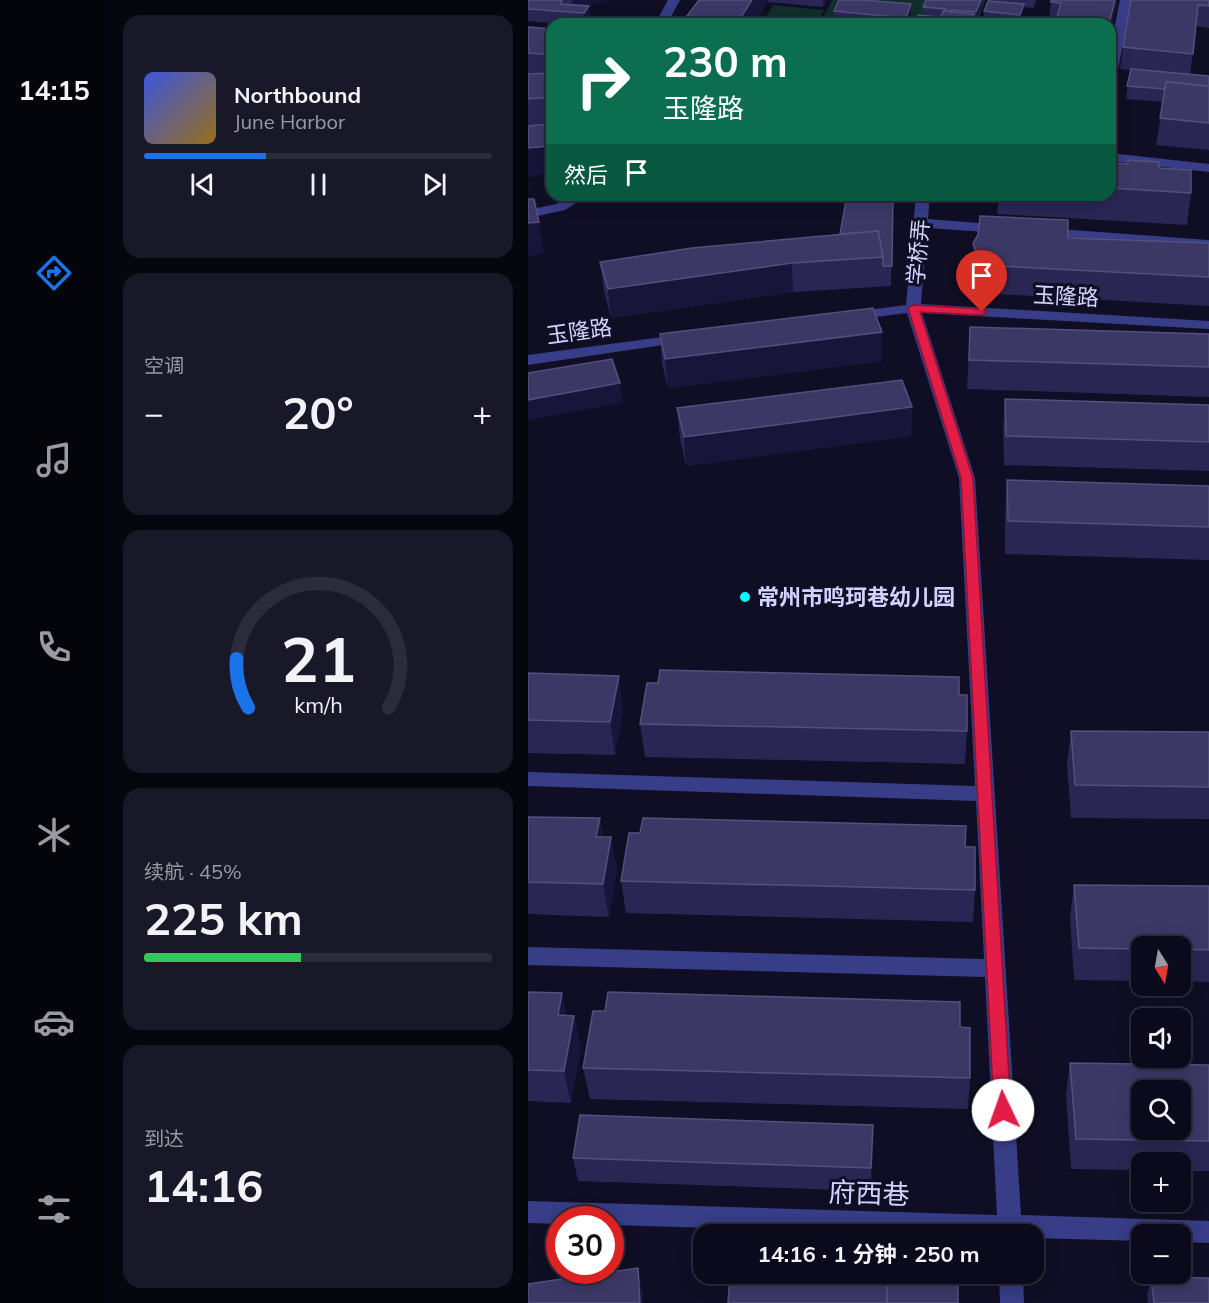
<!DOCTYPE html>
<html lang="zh">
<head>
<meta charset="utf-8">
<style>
	:root { --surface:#0b0a1c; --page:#191829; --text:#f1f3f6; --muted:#9a9aa3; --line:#2b2b3b; --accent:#1a73e8 }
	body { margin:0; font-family:Mulish,"Noto Sans SC",sans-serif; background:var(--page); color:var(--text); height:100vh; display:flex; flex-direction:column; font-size:22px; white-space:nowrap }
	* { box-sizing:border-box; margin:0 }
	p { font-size:20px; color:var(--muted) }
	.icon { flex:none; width:33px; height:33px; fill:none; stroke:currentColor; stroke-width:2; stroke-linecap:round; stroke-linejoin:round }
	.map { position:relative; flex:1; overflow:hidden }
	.details { display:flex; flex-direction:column; gap:15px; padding:15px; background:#06060f; width:420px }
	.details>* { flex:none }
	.hud { position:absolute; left:18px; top:18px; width:570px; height:183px; border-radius:18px; box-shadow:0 3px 15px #0003,0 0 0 2px var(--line); background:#0b6e4f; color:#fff; overflow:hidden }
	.needle { width:39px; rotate:169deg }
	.fabs { position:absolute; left:603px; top:936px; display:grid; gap:12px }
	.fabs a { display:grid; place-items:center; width:60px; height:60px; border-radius:12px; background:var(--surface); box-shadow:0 3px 15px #0003,0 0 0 2px var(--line); font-size:30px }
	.speed { position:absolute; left:18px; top:1206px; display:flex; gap:12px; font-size:30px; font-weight:700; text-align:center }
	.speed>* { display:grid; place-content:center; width:78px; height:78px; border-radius:50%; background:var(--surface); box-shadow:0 3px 15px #0003,0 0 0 2px var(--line); line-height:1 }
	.speed .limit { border:9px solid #d22; background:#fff; color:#111 }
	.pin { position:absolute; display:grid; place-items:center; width:51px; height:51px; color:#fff; margin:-62px -26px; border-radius:50% 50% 50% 0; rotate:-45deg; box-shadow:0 0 6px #0007 }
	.pin .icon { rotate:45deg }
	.me { position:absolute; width:66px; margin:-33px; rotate:357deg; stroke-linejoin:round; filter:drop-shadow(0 0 4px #0008) }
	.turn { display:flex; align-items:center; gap:21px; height:126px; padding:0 18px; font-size:27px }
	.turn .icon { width:78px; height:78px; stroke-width:2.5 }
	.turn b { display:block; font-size:42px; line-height:51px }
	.then { display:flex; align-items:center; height:57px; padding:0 18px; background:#0003; gap:12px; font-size:22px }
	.big { font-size:45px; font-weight:700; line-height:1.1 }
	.details .card { flex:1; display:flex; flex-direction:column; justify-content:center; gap:9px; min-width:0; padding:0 21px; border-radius:18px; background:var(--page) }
	.details .dial { align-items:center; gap:0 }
	.dial svg { height:156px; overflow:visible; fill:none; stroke:var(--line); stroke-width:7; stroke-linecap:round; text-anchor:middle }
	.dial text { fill:var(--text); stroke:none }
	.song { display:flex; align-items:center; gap:18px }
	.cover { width:72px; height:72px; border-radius:9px; background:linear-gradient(135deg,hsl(230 70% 55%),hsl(40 70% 35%)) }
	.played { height:6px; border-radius:3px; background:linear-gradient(90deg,var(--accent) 35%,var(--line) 35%) }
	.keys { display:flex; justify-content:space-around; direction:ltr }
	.heat { display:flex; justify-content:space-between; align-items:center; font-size:33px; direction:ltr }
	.charge { height:9px; border-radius:4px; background:linear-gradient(90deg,#34c759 45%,var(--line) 0) }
	.trip { position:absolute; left:165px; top:1224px; width:351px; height:60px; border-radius:18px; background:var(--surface); box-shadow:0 3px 15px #0003,0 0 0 2px var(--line); font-weight:700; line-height:60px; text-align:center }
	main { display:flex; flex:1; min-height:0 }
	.tab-bar { display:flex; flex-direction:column; width:108px; justify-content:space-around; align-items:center; background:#04040b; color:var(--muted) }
	.tab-bar .icon { width:42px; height:42px }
	.tab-bar .active { color:var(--accent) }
	.tab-bar b { font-size:27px; color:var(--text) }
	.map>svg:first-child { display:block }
	.green { fill:#102f2a }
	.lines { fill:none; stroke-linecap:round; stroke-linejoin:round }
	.minor { fill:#373d86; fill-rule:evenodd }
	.wall { fill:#2a2654 }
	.shaded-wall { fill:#171539 }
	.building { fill:#3c3866; stroke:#53507e; stroke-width:1.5; fill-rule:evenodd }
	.route { fill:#e11d48; stroke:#92132f; stroke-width:1.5 }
	.poi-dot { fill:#00fdf9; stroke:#0f0e25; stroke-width:2 }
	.labels { text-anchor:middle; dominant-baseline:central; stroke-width:6; stroke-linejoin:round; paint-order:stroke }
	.street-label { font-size:22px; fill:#d2d2ff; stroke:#0f0e25 }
	.poi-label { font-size:22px; font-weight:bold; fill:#d2d2ff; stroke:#0f0e25; text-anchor:start }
	.near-street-label { font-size:27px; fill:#d2d2ff; stroke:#0f0e25 }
</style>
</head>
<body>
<main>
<nav class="tab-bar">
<b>14:15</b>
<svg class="icon active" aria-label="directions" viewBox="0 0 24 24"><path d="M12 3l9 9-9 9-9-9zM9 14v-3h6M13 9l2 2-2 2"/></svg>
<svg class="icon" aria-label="music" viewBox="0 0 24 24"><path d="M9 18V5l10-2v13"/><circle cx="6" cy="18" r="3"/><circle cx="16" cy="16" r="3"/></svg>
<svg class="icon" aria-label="phone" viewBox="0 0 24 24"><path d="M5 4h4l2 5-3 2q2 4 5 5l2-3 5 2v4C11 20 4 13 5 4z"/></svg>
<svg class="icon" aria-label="climate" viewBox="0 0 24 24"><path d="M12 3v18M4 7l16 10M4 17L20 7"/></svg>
<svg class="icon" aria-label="car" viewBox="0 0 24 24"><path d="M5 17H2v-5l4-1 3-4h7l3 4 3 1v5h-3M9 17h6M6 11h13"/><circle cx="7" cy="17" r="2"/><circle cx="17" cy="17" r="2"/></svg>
<svg class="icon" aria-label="filters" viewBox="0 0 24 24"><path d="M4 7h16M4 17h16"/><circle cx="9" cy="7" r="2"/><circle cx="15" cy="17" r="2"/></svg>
</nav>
<section class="details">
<div class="card">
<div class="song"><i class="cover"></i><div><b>Northbound</b><p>June Harbor</p></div></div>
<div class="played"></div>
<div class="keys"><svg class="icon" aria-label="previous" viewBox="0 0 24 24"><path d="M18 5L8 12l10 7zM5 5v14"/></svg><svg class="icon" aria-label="pause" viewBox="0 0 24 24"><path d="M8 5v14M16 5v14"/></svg><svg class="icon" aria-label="next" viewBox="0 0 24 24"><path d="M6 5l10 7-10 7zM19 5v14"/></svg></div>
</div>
<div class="card"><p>空调</p>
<div class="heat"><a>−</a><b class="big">20°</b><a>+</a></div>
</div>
<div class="card dial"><svg viewBox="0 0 100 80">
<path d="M14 69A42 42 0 1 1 86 69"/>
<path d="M14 69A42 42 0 0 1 8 44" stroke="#1a73e8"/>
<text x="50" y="56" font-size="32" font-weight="700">21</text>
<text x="50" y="72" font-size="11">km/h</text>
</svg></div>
<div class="card"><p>续航 · 45%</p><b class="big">225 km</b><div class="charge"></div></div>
<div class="card"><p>到达</p><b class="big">14:16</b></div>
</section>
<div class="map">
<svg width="681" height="1303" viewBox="0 0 681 1303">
	<rect width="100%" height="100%" fill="#0f0e25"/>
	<!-- green -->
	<g class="green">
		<path d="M304,0H457L449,24H292Z"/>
		<path d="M245,5L296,10L289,24H234Z"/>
	</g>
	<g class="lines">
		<!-- minor -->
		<g class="minor">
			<path d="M140,0H152L139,24H127Z"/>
			<path d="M592,0H604L588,79L582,83V49Z"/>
			<path d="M582,153L681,164V172L582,161Z"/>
			<path d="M43,195H60L37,210L0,218V210L28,204Z"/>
			<path d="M76,195H110L112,197C104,204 84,201 76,195Z"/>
			<path d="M388,195H402L400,219L474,225L481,229L474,233L399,228L393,304L681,321V329L394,313L447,478L493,1215L681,1221V1243L652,1242V1234H614V1241L506,1238V1234H390L82,1225V1220H32V1224L0,1223V1201L469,1215L457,977L0,965V947L456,959L448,801L0,786V772L447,786L431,478L379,313L324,320L317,316L324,312L378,305Z"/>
			<path d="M517,228L681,240V248L512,235L510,232L512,229Z"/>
			<path d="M157,334L164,338L162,341L0,365V355Z"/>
			<path d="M471,1274H495L496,1303H472Z"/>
		</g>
	</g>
	<!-- wall -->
	<g class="wall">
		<path d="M0,0H80L57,5L61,6L62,18L58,24H34L0,21Z"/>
		<path d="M171,0H299L295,7L240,2L226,24H160L159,16Z"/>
		<path d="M398,0H455L453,3V7L448,19H446V24H386L413,17V16L395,14V7Z"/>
		<path d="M460,0H508L506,8L496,7L495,11L491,21L456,17V11Z"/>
		<path d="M603,0H681V28L668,26L662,74L681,76V150L628,145L635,102L598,99L602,70L592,69L595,47Z"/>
		<path d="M523,2L589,5L528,20H521Z"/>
		<path d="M306,11L383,17L380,24H302L306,17Z"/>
		<path d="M0,27L24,29V127L22,128L23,165L0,177Z"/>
		<path d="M582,163L600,164L631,168L663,193L659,225L469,214L471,195H582Z"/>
		<path d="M365,195L363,286L265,292L83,318L76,291L72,262L312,234Z"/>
		<path d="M540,238L681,243V306L469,294L470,290L454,286L447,279L444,271L445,243Z"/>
		<path d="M442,327L681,334V397L439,389Z"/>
		<path d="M354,332V361L140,388L134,363L132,334Z"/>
		<path d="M477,399L681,405V471L476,465L475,428Z"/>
		<path d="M384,407L383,436L158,466L152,438L149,408Z"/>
		<path d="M479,480L681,486V560L477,554V513Z"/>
		<path d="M0,673L95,709L87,755L0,753Z"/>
		<path d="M431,695L439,731L437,764L117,757L112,724Z"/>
		<path d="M543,731L681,732V819L543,818L539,764Z"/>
		<path d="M0,817L75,837H83L89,870L81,917L0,914Z"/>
		<path d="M437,847L447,890L445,922L98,913L93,881Z"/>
		<path d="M546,885L681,886V982L652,981V946H614V981L546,980L542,917Z"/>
		<path d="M0,992L38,1016H46L53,1048L43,1103L0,1101Z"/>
		<path d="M432,1027L442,1078L440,1109L62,1099L55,1068Z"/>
		<path d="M542,1063L681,1065V1171H652V1162H614V1170L543,1169L538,1094Z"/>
		<path d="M345,1125L343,1191L50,1181L45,1158Z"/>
		<path d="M623,1277L681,1303H620L619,1295Z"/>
	</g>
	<!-- shaded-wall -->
	<g class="shaded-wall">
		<path d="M44,0H80L58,5L45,9Z"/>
		<path d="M224,0H240V2L226,24H210V22Z"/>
		<path d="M295,0H299L295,7Z"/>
		<path d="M453,0V7L448,19V12Z"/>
		<path d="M587,0H589V5L582,31V24H581Z"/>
		<path d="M383,4V17L380,24H377L378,18Z"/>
		<path d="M496,4L495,11L491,21L492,15Z"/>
		<path d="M61,6L62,18L58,24H57L56,13Z"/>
		<path d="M446,14V24H443Z"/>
		<path d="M24,137V173L0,177V148L19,138Z"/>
		<path d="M11,222L16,254L0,256V223Z"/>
		<path d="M264,263L265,292L83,318L80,289Z"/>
		<path d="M354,332V361L140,388L137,359Z"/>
		<path d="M92,383L95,403L0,420V400Z"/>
		<path d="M384,407L383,436L158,466L156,437Z"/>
		<path d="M91,676L95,709L87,755L82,722Z"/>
		<path d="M72,818L77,851L68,837Z"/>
		<path d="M83,837L89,870L81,917L75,884Z"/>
		<path d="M34,993L40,1025L30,1015Z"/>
		<path d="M46,1016L53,1048L43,1103L36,1071Z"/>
		<path d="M345,1125V1148L343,1191V1168Z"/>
		<path d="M110,1268L115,1294V1303H112Z"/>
	</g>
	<!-- building -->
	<g class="building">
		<path d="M0,0H34L32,4L61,6L56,13L0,9Z"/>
		<path d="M171,0H224L210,22L159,16Z"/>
		<path d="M311,0H335L383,4L378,18L306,11Z"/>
		<path d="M398,0H453L448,12L423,10L422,12L417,11L418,9L395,7Z"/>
		<path d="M523,0H587L581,24H527L533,3L523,2Z"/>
		<path d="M603,0H681V6L670,5L665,54L595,47Z"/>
		<path d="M460,1L496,4L492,15L456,11Z"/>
		<path d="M415,11L446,14L443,24H410Z"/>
		<path d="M390,15L413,17L410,24H386Z"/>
		<path d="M306,17L320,18L317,24H302Z"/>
		<path d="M364,22L378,24H363Z"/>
		<path d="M0,27L24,29V55L0,53Z"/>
		<path d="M603,69L681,76V86L638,82L637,89L599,86Z"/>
		<path d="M24,73V97L0,99V74Z"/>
		<path d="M638,82L681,86V123L632,118Z"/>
		<path d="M21,124L24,137L19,138L21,146L0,148V126Z"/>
		<path d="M600,160L631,162V168L663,170V193L582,188V163L600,164Z"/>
		<path d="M319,195H365L364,266H355V257L350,231L312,234Z"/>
		<path d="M0,199H6L11,222L0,223Z"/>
		<path d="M452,216L540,220V238L681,243V277L471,266V261L455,258L448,251L445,243L450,235Z"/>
		<path d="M350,231L355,257L264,263L80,289L72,262L164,248Z"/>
		<path d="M345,308L354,332L137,359L132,334Z"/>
		<path d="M442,327L681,334V367L441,360Z"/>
		<path d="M84,359L92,383L0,400V373Z"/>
		<path d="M374,380L384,407L156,437L149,408Z"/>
		<path d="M477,399L681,405V442L478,436Z"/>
		<path d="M479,480L681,486V527L480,521Z"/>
		<path d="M132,670L431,677V695H439V731L112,724L119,683H130Z"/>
		<path d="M0,673L91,676L82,722L0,720Z"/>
		<path d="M543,731L681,732V787L547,785Z"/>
		<path d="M0,817L72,818L68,837H83L75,884L0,882Z"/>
		<path d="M115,818L438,826L437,847H447V890L93,881L101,833H112Z"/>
		<path d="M546,885L681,886V950L652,949V946H614V949L551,948Z"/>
		<path d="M0,992L34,993L30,1015L46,1016L36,1071L0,1070Z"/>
		<path d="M80,992L432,1002V1027L442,1028V1078L55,1068L65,1011H77Z"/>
		<path d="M542,1063L681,1065V1141L548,1139ZM614,1090H652V1130H614Z"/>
		<path d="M52,1115L345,1125L343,1168L45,1158Z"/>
		<path d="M110,1268L112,1303H0V1284Z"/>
		<path d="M202,1274H359V1303H200Z"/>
		<rect x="359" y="1274" width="71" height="29"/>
		<path d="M623,1277L681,1278V1303H626Z"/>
	</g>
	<!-- route -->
	<path class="route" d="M385,305L454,309L459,312L454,315L392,312L445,478L483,1110L481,1115L475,1117L469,1115L466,1110L433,478L380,308Z"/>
	<!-- markers -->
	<circle class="poi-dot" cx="217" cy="597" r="6"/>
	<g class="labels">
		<!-- street labels -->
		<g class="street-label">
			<text transform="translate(390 252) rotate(-85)">学桥弄</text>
			<text transform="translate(538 296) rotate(3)">玉隆路</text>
			<text transform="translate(51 331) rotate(-8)">玉隆路</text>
		</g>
		<!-- poi labels -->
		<g class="poi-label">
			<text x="229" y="597">常州市鸣珂巷幼儿园</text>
		</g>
		<!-- near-street labels -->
		<g class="near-street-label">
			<text transform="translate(341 1193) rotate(2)">府西巷</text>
		</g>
	</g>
</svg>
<div class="fabs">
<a><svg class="needle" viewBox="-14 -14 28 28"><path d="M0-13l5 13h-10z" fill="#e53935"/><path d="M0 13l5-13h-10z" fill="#9a9aa3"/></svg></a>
<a><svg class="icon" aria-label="sound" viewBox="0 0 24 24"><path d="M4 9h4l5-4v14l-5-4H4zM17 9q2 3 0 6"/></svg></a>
<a><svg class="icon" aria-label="search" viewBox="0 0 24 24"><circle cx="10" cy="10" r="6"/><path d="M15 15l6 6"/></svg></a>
<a>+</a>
<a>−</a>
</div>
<div class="speed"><div class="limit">30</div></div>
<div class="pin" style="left:454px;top:312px;background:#d93025"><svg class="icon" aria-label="arrive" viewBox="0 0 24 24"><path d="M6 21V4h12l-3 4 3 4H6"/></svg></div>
<svg class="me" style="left:475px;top:1110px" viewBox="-20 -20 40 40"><circle r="19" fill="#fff"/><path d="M0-13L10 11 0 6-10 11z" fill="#e11d48"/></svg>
<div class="trip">14:16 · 1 分钟 · 250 m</div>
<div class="hud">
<div class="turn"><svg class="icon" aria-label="right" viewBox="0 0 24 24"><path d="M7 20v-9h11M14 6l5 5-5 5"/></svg><div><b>230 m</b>玉隆路</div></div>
<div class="then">然后<svg class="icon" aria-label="arrive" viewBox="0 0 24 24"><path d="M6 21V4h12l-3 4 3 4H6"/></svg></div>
</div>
</div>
</main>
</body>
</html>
